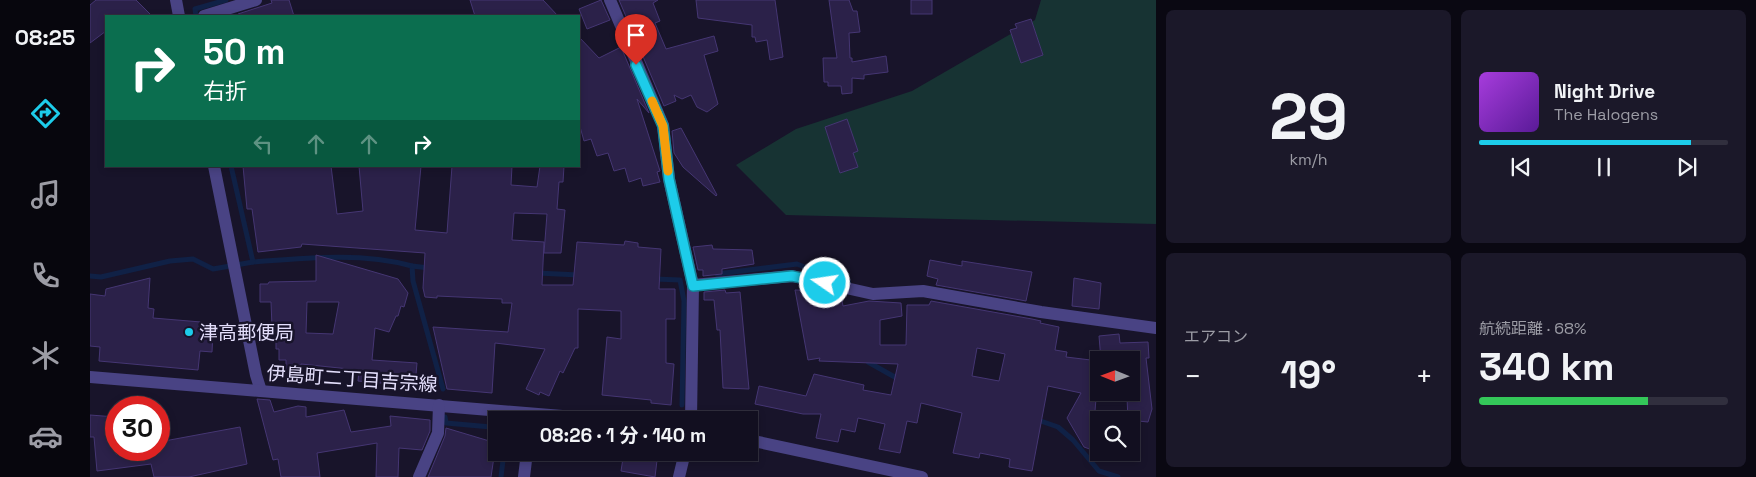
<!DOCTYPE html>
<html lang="ja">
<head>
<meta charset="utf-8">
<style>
	:root { --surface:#120f20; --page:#1b1829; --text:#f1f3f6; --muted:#9c9ca5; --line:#312f3e; --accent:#1dccea }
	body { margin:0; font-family:"Space Grotesk","Noto Sans JP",sans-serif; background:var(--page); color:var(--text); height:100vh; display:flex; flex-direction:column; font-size:19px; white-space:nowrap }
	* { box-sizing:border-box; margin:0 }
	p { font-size:16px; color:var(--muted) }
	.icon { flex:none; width:28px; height:28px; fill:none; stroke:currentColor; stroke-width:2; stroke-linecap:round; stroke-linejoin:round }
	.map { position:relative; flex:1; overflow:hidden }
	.details { display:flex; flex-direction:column; gap:10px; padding:10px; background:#0a0812; width:600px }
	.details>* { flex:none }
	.hud { position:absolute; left:15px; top:15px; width:475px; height:152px; border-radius:0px; box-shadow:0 2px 8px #0003,0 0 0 1px var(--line); background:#0b6e4f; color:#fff; overflow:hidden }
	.needle { width:32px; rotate:271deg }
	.buttons { position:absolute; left:1000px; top:351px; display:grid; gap:10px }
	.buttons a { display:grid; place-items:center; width:50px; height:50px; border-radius:0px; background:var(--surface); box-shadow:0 2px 8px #0003,0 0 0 1px var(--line); font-size:25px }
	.speed { position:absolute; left:15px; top:396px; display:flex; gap:10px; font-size:25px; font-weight:700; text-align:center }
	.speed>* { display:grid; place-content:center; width:65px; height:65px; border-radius:50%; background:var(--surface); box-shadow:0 2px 8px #0003,0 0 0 1px var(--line); line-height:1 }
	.speed .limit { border:8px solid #d22; background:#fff; color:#111 }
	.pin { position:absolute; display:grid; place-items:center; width:42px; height:42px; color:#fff; margin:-51px -21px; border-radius:50% 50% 50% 0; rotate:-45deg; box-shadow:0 0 5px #0007 }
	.pin .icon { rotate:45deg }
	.me { position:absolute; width:55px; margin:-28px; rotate:283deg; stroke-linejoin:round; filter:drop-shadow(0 0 4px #0008) }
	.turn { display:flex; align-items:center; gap:18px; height:105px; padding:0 15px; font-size:22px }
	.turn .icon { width:65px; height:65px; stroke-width:2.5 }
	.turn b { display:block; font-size:35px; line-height:42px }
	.lanes { display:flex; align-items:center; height:48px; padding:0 15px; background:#0003; justify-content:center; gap:25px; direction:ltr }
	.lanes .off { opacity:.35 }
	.big { font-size:38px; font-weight:700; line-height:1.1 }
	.details .card { flex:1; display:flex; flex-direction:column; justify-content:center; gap:8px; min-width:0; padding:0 18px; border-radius:8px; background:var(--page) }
	.details .dial { align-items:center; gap:0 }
	.dial b { font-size:65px; line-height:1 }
	.song { display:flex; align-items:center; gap:15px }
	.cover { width:60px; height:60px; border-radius:8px; background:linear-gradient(135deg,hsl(280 70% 55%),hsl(270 70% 35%)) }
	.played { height:5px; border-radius:2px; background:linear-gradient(90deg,var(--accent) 85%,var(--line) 85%) }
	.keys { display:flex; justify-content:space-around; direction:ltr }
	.heat { display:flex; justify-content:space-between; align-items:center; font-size:28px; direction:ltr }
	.charge { height:8px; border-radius:4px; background:linear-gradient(90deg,#34c759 68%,var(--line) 0) }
	.details .tiles { flex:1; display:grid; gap:10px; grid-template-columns:repeat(2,1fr) }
	.trip { position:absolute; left:398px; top:411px; width:270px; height:50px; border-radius:0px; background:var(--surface); box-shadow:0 2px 8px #0003,0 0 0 1px var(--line); font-weight:700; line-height:50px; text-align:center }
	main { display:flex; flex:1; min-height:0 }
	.tab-bar { display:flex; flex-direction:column; width:90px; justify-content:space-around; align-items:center; background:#07060d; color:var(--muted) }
	.tab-bar .icon { width:35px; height:35px }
	.tab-bar .selected { color:var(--accent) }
	.tab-bar b { font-size:22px; color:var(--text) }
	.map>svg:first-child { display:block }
	.green { fill:#173333 }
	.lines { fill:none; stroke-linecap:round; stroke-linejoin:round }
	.stream { stroke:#102146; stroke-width:5 }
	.building { fill:#2b2149; stroke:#453673; fill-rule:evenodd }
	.minor { stroke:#494384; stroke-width:12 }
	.route-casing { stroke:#138598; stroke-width:12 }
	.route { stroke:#1dccea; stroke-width:9 }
	.slow { stroke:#f59e0b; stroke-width:9 }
	.poi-dot { fill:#1dccea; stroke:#18142a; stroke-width:2 }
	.labels { text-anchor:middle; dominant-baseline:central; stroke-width:5; stroke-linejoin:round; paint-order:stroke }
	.poi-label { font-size:19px; fill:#e4dffc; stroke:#18142a; text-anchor:start }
	.street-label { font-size:19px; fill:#e4dffc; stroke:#18142a }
</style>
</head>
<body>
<main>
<nav class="tab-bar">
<b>08:25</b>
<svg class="icon selected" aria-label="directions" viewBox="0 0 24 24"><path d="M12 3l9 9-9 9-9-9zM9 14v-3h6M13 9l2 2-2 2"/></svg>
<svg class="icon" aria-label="music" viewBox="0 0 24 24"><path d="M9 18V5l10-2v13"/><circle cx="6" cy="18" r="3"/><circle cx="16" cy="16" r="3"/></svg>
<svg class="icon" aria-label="phone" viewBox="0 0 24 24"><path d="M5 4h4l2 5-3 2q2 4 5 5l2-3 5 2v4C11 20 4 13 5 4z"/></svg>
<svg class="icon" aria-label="climate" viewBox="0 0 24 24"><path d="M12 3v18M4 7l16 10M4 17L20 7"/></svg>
<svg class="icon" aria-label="car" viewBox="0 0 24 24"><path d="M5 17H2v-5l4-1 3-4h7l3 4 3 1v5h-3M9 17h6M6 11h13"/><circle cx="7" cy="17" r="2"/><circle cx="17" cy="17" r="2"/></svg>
</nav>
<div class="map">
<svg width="1066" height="477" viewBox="0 0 1066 477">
	<rect width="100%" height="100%" fill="#18142a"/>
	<!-- green -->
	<path class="green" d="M951,0H1066V224L696,215L646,165L706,129L822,91L945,20Z"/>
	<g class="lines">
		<!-- stream -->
		<g class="stream">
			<path d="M106,16L105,9L136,0"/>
			<path d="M141,166L163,262C215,258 272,252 322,266L323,281L353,389"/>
			<path d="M322,266L339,268"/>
			<path d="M447,273L489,275"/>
			<path d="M627,274L707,264L734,275L758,280L759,284"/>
			<path d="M0,276L11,277L80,261L103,259L123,269L163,262"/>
			<path d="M565,279L590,280L594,301L592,405"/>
			<path d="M776,358L778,362L810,380"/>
			<path d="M355,417L356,423L401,427L406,431"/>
			<path d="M945,419L968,427L983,440L1009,471L1028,477"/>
			<path d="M411,477L414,452"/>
		</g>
	</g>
	<!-- building -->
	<g class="building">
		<path d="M6,0H46L62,16H16V31L0,43V5Z"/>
		<path d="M181,0H199L204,16H148V14L182,3Z"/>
		<path d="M380,0H453L468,16H385Z"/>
		<path d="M511,0L520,20L497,29L489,9Z"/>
		<path d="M529,0H568L563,3L570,21L565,23L576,49L624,36L628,51L614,55L628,104L617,112L607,107L601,95L592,99L584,95L586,101L574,106Z"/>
		<path d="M606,0H685L693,57L680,60L677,40L666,42L665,37H662V25L608,18Z"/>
		<path d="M739,0H759L763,11H767L770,32L759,33L760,58H762V62L796,56L798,72L774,75V79L762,78V93L752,94L751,86H738V82H734L733,58H747Z"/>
		<rect x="821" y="0" width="21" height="14"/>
		<path d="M941,19L953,55L931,63L920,30L927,28L925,24Z"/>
		<path d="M489,37L509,58L531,47L559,113L547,99L570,171L567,172L570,182L553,186L551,178L539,182L535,168L524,171L518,153L507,156L501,139L494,141L489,123Z"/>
		<path d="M757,119L768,151L763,153L768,167L750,173L735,127Z"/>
		<path d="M591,128L627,195L626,196L593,167L584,153L582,131Z"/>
		<path d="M153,166H241L247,214L273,211L269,166H331L325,230L357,233L362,166H422L421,185L447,187L450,166H474L473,182H469L467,209L475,210L471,253H454L457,214L424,213L422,240L454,242L452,285H483L487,242L534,245L535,241L548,243V247L571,249L569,289H585V319H576V363L584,364L581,405L561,403V400L512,395L517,337L531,339V311L488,309V348H485L473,373L470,371L459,396L450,392L449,395L436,389L455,349L405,343L402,393L357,389L343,327L418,332L422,303H412V299L347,296V298L335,297L333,288L335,253L212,244L211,247L168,252L162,209H157Z"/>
		<path d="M622,245L623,249L662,250L664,264L632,269V274L613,276V270H608L603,247Z"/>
		<path d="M226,255L308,279L318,293L314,307L311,306L308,316H306L299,332L285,328L282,360L327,363L325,386L268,381L269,370L211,364V371L196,372V360H189V349H186V327H182L181,302H170V284H178L179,282L226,281ZM217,302H249L243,334L216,333Z"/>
		<path d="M840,260L872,266V261L942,272L936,301L846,285L848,279L837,276Z"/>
		<path d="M60,278L58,308L64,309L63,318L111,322L110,331L123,332L122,352L110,351L108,370L9,361L10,347L0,346V294L15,296L16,289Z"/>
		<path d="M984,278L1011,283L1009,309L982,306Z"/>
		<path d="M635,290L636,293L650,292L659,389L633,388L630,330H627L624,300H614V292Z"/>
		<path d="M705,290L731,291L751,295L753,306L779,301L811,303L812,316L790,320V345H816L817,305H839L841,301L942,319L951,321L950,323L969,327L965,350L977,352L976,357L1009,361L1005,411L1009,412V440L1005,451L994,447L977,418L991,393L958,386L942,471L919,467L920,459L890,453L889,458L863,453L872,413L831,403L827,423L817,421L810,453L789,449L795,424L768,418L765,432L751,429L748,442L726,438L731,414H713L665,404L669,386L716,396L724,374L774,385L773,390L801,395L808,364L729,361L730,358L718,360ZM887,348L915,354L909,381L882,376Z"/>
		<path d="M1029,334L1030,343L1058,342L1059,358H1056L1062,409L1058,422L1038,420L1037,397L1038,392H1041V360H1011L1009,336Z"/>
		<path d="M167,399L180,400L184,412L208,406L216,407V417L254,410L261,432L301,426L300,416L340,420V431L332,450L309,448L308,477H286L287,443L227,453L230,477H191L188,459L183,460Z"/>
		<path d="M0,415L26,417V454L69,450V442L150,427L157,464L99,477H64L61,464L7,471L4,437H0Z"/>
		<path d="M356,428L406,443L401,477H338L355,436Z"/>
		<path d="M534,452H568L565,477L531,471Z"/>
	</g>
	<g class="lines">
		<!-- minor -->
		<g class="minor">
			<path d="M86,0L89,16"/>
			<path d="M520,0L573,125L579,179L603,285L601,420"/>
			<path d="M114,16L166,0"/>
			<path d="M124,166L166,375L171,391"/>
			<path d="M603,285L702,276L783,294L833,291L951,312L1066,328"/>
			<path d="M0,377L521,420"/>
			<path d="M659,440L832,477"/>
			<path d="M329,477L348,433L349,405"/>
			<path d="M434,477L437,452"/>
			<path d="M589,477L595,452"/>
		</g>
	</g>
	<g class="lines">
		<defs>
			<path id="route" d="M546,65L573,126L579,179L603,286L702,276L735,283"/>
		</defs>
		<!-- route casing -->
		<use href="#route" class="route-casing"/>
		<!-- route -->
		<use href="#route" class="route"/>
		<!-- slow -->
		<path class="slow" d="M562,101L573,126L578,171"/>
	</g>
	<!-- markers -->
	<circle class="poi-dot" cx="99" cy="332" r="5"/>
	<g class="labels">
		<!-- poi labels -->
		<g class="poi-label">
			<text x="109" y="332">津高郵便局</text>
		</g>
		<!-- street labels -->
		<g class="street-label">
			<text transform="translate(262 379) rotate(4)">伊島町二丁目吉宗線</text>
		</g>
	</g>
</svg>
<div class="buttons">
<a><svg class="needle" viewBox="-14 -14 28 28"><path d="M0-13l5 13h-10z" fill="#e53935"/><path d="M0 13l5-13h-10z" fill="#9c9ca5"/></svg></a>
<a><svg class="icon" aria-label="search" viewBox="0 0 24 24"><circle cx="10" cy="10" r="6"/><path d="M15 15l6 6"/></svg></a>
</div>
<div class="speed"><div class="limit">30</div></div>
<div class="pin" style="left:546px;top:65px;background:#d93025"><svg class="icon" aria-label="arrive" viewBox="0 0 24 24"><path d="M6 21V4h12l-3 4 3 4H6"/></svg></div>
<svg class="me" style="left:735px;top:283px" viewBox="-20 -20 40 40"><circle r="17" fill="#1dccea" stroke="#fff" stroke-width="3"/><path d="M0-11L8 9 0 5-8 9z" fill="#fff"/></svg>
<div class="trip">08:26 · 1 分 · 140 m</div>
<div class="hud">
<div class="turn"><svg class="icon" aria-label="right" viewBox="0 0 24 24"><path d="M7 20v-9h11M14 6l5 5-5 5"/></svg><div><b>50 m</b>右折</div></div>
<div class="lanes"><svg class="icon off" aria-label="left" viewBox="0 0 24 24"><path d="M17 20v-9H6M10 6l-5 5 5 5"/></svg><svg class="icon off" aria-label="ahead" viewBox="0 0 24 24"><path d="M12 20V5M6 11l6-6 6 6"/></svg><svg class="icon off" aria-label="ahead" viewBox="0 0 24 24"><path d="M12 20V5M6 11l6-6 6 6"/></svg><svg class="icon" aria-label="right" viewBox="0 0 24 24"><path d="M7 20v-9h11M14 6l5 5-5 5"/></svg></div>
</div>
</div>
<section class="details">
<div class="tiles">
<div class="card dial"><b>29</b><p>km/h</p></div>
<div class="card">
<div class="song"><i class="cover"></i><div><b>Night Drive</b><p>The Halogens</p></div></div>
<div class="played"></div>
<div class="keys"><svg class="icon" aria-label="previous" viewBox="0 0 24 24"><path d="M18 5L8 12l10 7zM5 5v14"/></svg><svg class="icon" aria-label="pause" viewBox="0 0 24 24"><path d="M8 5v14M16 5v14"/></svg><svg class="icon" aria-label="next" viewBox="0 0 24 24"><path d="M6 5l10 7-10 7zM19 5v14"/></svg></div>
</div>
<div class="card"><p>エアコン</p>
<div class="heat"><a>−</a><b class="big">19°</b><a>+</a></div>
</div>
<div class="card"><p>航続距離 · 68%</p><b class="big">340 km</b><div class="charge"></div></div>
</div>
</section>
</main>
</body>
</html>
